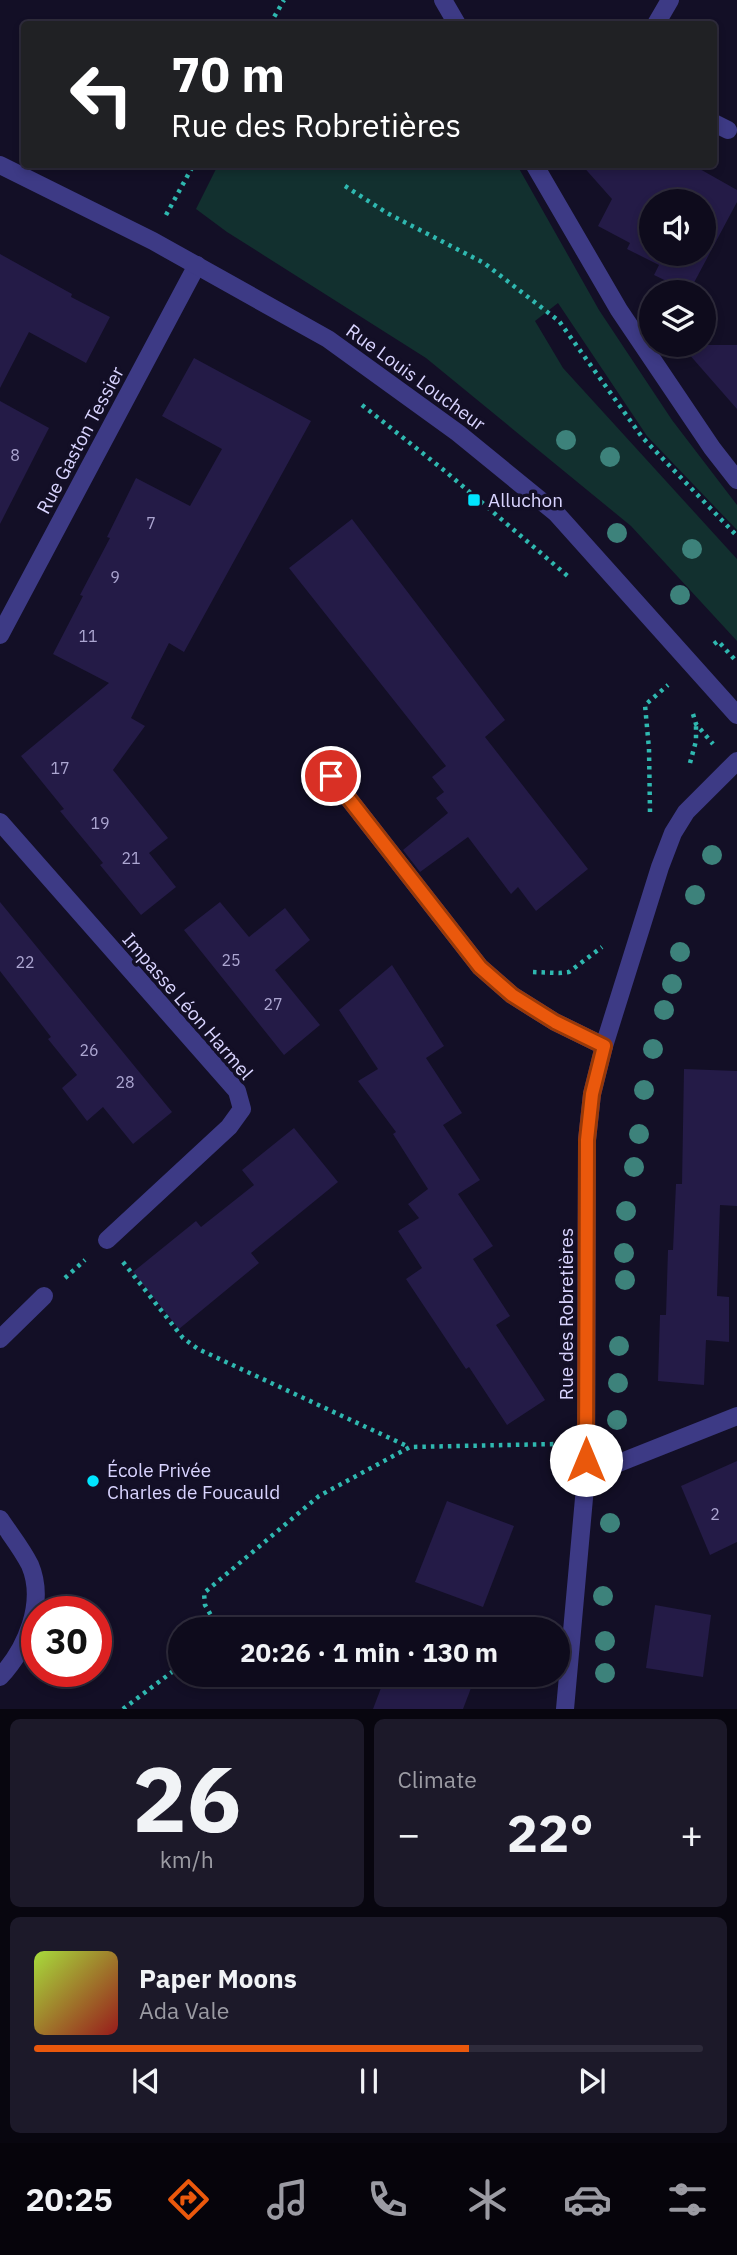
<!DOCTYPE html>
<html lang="en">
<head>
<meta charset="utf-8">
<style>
	:root { --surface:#0e0b1c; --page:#1c1929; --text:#f1f3f6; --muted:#9b9ba3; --line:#2e2b3b; --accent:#ea580c }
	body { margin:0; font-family:"IBM Plex Sans",sans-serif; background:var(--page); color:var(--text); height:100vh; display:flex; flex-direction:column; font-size:26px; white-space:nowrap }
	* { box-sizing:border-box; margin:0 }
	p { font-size:23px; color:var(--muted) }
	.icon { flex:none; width:38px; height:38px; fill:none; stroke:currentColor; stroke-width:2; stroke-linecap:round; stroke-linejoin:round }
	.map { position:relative; height:1709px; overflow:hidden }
	.drawer { display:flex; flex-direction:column; gap:10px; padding:10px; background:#08060f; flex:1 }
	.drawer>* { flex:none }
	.top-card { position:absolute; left:21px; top:21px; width:696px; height:147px; border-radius:7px; box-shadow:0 4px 10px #0003,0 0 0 2px var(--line); background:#202124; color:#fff; overflow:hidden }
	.fabs { position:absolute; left:639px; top:189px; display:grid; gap:14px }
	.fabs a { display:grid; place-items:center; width:77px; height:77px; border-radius:50%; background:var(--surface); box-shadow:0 4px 10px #0003,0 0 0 2px var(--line); font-size:35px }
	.speed { position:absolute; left:21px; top:1596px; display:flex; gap:14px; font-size:35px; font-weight:700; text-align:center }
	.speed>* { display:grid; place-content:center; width:91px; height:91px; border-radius:50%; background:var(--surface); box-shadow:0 4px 10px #0003,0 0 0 2px var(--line); line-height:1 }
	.speed .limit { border:10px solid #d22; background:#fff; color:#111 }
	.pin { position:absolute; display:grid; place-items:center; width:60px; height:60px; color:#fff; margin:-30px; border:4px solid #fff; border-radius:50%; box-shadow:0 2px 7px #0007 }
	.me { position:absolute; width:77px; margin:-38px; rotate:0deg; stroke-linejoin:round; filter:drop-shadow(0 0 5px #0008) }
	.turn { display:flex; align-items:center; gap:24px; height:147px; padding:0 35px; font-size:32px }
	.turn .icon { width:91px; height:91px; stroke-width:2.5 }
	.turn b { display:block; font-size:49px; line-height:60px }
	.big { font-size:52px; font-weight:700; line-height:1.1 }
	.drawer .widget { flex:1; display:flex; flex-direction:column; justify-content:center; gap:10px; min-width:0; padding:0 24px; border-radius:10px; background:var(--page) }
	.drawer .dial { align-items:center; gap:0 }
	.dial b { font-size:91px; line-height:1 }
	.song { display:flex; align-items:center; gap:21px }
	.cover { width:84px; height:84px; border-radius:10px; background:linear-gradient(135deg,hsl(80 70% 55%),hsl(0 70% 35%)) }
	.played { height:7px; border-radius:4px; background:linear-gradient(90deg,var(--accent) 65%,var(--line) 65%) }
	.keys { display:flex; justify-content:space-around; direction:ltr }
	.heat { display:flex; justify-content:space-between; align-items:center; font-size:38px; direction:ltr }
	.drawer .tiles { flex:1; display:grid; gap:10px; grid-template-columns:1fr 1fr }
	.widget:last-child { grid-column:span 2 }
	.trip { position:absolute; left:168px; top:1617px; width:402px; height:70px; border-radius:35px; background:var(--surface); box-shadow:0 4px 10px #0003,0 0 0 2px var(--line); font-weight:700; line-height:70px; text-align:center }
	.dock { display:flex; height:112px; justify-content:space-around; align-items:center; background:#06040b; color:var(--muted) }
	.dock .icon { width:49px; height:49px }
	.dock .selected { color:var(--accent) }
	.dock b { font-size:32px; color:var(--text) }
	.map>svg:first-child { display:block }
	.green { fill:#12302f }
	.building { fill:#241b47; fill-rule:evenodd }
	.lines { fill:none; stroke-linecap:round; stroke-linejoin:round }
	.path { stroke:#2fb8b0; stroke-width:4.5; stroke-dasharray:3.5 5; stroke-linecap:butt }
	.service { stroke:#3d3a85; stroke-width:18 }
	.minor { stroke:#3d3a85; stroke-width:18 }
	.tertiary { stroke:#3d3a85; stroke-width:18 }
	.tree { fill:#3d827b }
	.route-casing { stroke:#983908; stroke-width:18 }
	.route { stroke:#ea580c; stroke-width:12 }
	.poi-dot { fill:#00e5ff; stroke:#130f26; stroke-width:2.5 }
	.labels { text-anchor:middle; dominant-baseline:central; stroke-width:7; stroke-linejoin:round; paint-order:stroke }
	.number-label { font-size:16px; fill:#aca6d1 }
	.street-label { font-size:19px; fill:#d9d4ff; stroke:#130f26 }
	.poi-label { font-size:19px; fill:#d9d4ff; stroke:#130f26; text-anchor:start }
</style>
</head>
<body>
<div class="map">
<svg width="737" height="1709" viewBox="0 0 737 1709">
	<rect width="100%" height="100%" fill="#130f26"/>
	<!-- green -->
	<path class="green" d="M218,165H517L599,310L672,420L737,505V530L647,436L558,303L535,321L563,368L737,559V641L631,526L426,358L227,232L196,209Z"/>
	<!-- building -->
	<g class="building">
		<path d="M581,164H691L737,190V202L689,292L654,275L659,265L627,249L630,243L598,226L612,199ZM651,201H704V254H651Z"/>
		<path d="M0,254L72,294L71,297L110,317L86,363L29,332L0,388Z"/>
		<path d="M681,345H737V409Z"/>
		<path d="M194,358L311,421L184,652L169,643L131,718L145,726L113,770L168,838L149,853L176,887L141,915L100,865L103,863L60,811L64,809L21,756L109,683L53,654L83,596L80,595L110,538L107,537L136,478L190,506L222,449L162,416Z"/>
		<path d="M0,401L49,428L0,524Z"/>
		<path d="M352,519L505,720L485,737L588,869L536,911L518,887L511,894L468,837L420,872L403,850L448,813L436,798L444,792L432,777L446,766L289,568Z"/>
		<path d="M0,902L172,1112L133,1144L103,1107L87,1121L62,1088L77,1075L48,1039L51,1037L0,971Z"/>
		<path d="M220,902L249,937L285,908L310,940L275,970L320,1025L284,1055L184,930Z"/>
		<path d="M392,965L444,1046L426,1058L462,1113L443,1125L480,1180L458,1194L493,1246L473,1259L510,1316L496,1325L545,1400L507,1425L469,1367L466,1369L406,1279L422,1268L398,1231L419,1218L408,1204L428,1189L393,1134L396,1132L358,1081L378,1069L339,1010Z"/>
		<path d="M684,1069L737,1071V1206L720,1205L717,1296L729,1297V1342L706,1340L704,1385L658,1381L660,1315H666L668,1250H673L676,1184H682Z"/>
		<path d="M294,1128L338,1182L251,1253L259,1263L179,1329L133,1272L196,1221L201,1227L254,1185L242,1170Z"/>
		<path d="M737,1461V1542L710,1555L681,1486Z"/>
		<path d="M447,1501L514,1526L483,1607L415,1582Z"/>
		<path d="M655,1605L711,1615L703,1677L646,1668Z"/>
		<path d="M386,1675H476L463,1709H373Z"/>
	</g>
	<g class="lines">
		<!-- path -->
		<g class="path">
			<path d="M270,24L284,0"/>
			<path d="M345,186L387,213L484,263L559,321L642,437L737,536"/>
			<path d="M166,215L194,164"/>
			<path d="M362,405L445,471L570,578"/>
			<path d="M714,644L718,641L737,662"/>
			<path d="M693,714L696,724L713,744"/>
			<path d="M690,763L696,741V724"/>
			<path d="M650,812L649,749L645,705L668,685"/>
			<path d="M533,972L559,973L569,972L602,947"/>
			<path d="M123,1262L183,1338L198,1349L409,1447"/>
			<path d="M65,1278L85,1260"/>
			<path d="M219,1629L205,1605L204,1593L319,1496L410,1447L556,1444"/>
			<path d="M123,1709L180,1666"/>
		</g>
		<!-- service -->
		<g class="service">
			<path d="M443,0L457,24"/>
			<path d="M656,24L670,0"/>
			<path d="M714,123L728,130"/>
			<path d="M534,164L619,310L712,448L737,480"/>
			<path d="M0,1339L44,1296"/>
			<path d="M0,1519C10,1534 22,1549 30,1565C46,1603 26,1649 0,1677"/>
		</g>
		<!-- minor -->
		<g class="minor">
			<path d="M0,635L197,265"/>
			<path d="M331,776L480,967L512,995L555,1022L604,1046"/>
			<path d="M0,822L237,1091L242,1109L229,1127L107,1240"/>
			<path d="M586,1476L737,1416"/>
			<path d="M565,1709L586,1476L587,1140L592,1094L604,1046L660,867L673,833L686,812L737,761"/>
		</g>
		<!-- tertiary -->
		<path class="tertiary" d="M0,165L153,241L328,339L458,433L556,513L737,715"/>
	</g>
	<!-- trees -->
	<g class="tree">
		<circle cx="566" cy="440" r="10"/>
		<circle cx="610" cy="457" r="10"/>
		<circle cx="617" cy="533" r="10"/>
		<circle cx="692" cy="549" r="10"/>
		<circle cx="680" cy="595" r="10"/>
		<circle cx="712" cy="855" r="10"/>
		<circle cx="695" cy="895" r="10"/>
		<circle cx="680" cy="952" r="10"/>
		<circle cx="672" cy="984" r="10"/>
		<circle cx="664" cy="1010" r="10"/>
		<circle cx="653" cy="1049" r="10"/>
		<circle cx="644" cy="1090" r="10"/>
		<circle cx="639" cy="1134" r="10"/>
		<circle cx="634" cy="1167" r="10"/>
		<circle cx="626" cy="1211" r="10"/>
		<circle cx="624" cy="1253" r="10"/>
		<circle cx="625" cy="1280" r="10"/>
		<circle cx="619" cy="1346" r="10"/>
		<circle cx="618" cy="1383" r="10"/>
		<circle cx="617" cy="1420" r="10"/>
		<circle cx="610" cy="1523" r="10"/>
		<circle cx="603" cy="1596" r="10"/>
		<circle cx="605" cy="1641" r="10"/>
		<circle cx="605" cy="1673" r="10"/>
	</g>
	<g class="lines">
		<defs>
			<path id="route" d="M331,776L480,967L512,995L555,1022L604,1046L592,1094L587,1140L586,1460"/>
		</defs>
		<!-- route casing -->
		<use href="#route" class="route-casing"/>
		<!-- route -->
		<use href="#route" class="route"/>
	</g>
	<!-- markers -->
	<g class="poi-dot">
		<rect x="467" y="493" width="14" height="14" rx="3.5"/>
		<circle cx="93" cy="1481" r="7"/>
	</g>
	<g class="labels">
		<!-- number labels -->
		<g class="number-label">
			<text x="15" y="455">8</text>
			<text x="151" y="523">7</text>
			<text x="115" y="577">9</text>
			<text x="88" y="636">11</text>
			<text x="60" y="768">17</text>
			<text x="100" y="823">19</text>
			<text x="131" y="858">21</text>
			<text x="231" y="960">25</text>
			<text x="25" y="962">22</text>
			<text x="273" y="1004">27</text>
			<text x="89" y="1050">26</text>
			<text x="125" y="1082">28</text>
			<text x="715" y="1514">2</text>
		</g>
		<!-- street labels -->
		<g class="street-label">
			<text transform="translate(416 377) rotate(36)">Rue Louis Loucheur</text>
			<text transform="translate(80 440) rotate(-62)">Rue Gaston Tessier</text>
			<text transform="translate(188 1006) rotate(49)">Impasse Léon Harmel</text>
			<text transform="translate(566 1314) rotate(-90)">Rue des Robretières</text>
		</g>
		<!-- poi labels -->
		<g class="poi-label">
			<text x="488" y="500">Alluchon</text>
			<text x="107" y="1470">École Privée<tspan x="107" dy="22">Charles de Foucauld</tspan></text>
		</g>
	</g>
</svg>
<div class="fabs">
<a><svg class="icon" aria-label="sound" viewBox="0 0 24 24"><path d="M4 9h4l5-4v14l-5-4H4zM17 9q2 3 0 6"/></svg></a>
<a><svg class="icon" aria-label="layers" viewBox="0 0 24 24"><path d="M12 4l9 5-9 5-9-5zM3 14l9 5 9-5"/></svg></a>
</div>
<div class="speed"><div class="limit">30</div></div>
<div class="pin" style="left:331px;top:776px;background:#d93025"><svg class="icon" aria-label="arrive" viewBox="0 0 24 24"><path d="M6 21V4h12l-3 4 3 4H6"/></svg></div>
<svg class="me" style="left:586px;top:1460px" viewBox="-20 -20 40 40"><circle r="19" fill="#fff"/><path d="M0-13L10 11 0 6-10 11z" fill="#ea580c"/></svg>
<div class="trip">20:26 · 1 min · 130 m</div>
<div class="top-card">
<div class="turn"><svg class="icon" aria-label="left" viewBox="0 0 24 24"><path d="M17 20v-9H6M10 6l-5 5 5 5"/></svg><div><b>70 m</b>Rue des Robretières</div></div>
</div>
</div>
<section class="drawer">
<div class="tiles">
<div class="widget dial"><b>26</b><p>km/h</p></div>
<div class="widget"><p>Climate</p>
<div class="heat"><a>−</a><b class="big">22°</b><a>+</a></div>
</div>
<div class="widget">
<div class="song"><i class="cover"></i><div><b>Paper Moons</b><p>Ada Vale</p></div></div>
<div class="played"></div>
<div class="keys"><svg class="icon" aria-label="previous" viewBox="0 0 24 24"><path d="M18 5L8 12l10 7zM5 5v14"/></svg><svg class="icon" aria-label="pause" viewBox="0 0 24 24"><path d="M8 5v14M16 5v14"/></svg><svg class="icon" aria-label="next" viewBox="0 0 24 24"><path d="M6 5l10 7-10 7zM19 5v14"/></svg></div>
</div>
</div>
</section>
<nav class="dock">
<b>20:25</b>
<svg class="icon selected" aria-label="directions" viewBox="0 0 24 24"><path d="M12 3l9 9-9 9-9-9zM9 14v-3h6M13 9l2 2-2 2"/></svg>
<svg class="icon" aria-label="music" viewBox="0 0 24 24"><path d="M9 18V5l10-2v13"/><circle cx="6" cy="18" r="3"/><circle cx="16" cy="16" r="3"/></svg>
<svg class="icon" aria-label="phone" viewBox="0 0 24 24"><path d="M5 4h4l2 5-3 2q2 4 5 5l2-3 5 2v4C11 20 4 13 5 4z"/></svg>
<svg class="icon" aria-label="climate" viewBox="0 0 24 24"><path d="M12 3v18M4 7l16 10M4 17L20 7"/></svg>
<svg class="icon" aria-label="car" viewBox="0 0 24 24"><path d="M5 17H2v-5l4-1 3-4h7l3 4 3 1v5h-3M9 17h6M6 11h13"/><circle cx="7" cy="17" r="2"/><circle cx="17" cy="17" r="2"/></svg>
<svg class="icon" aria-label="filters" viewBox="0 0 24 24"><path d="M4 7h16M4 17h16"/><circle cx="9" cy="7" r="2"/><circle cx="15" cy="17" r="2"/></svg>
</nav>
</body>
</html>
